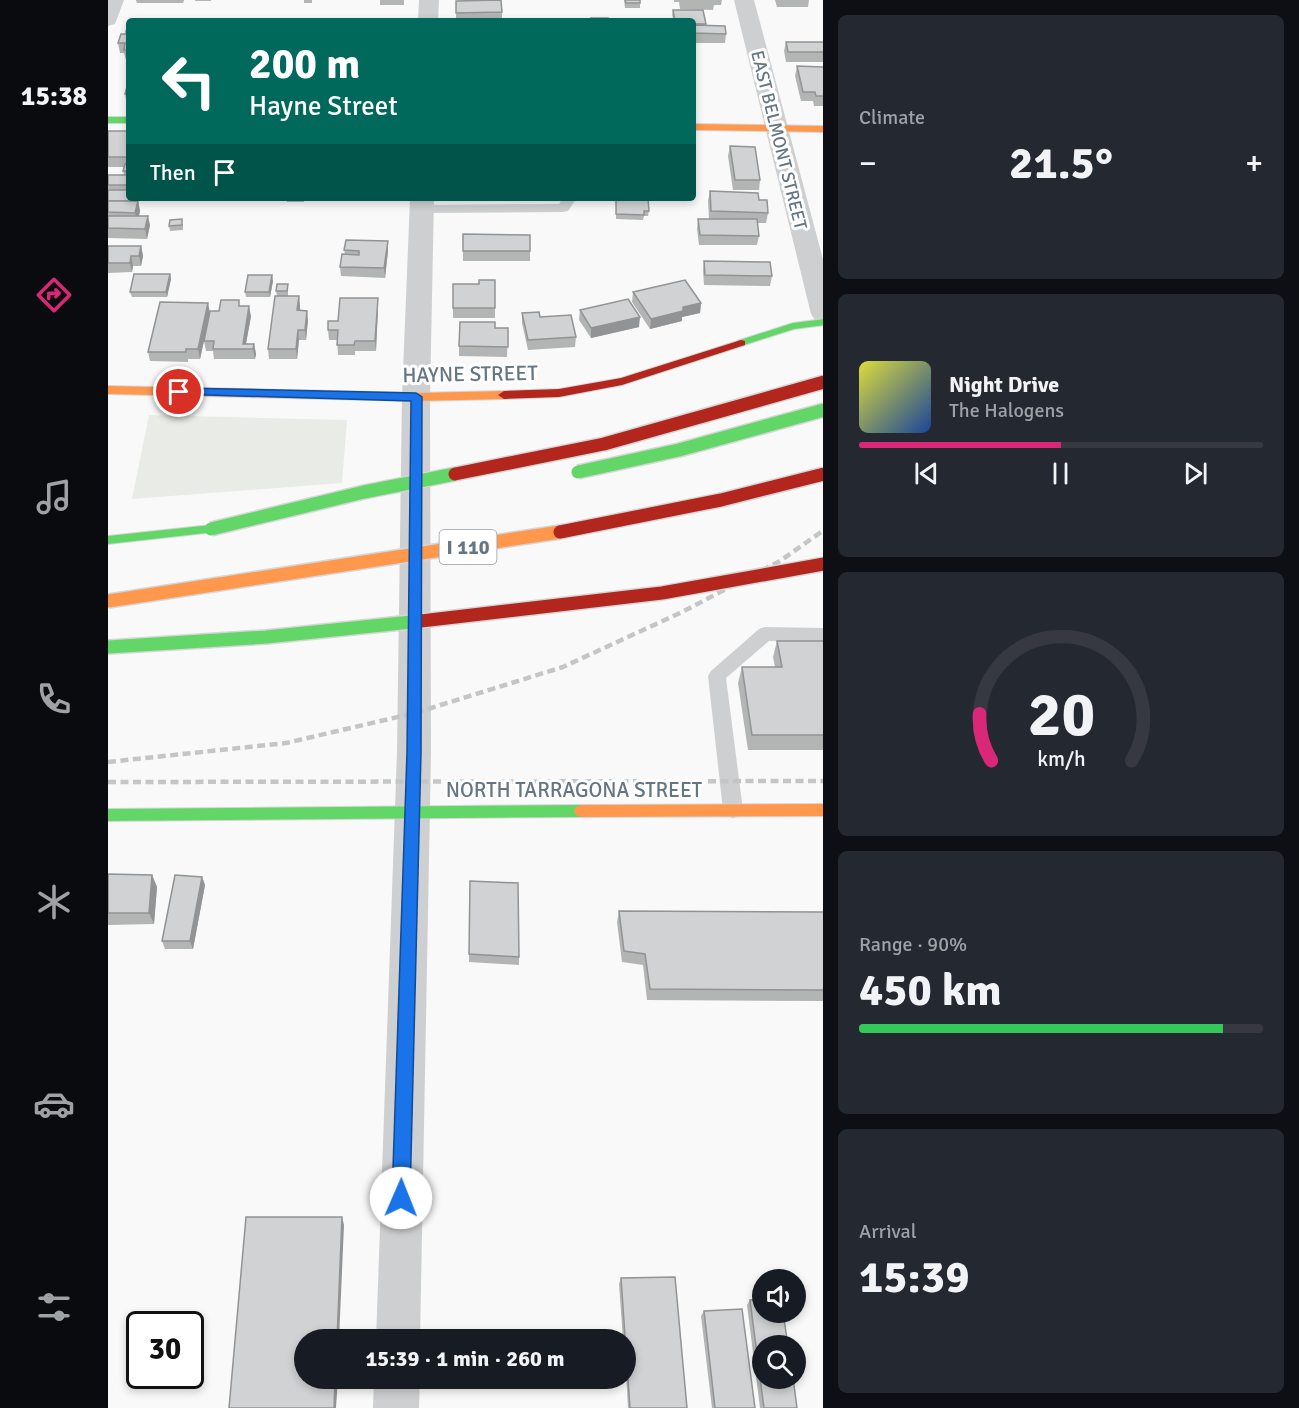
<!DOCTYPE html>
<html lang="en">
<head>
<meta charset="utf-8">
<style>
	:root { --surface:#171b24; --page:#242831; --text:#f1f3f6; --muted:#9ea1a6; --line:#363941; --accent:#db2777 }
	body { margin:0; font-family:Signika,sans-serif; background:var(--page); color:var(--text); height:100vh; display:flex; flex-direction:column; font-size:22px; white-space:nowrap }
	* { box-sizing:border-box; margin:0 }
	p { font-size:20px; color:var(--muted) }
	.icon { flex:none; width:33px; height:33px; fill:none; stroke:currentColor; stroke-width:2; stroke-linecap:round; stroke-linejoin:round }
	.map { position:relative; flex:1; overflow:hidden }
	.panel { display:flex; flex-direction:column; gap:15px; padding:15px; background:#0d0f14; width:476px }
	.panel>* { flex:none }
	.hud { position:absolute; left:18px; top:18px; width:570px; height:183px; border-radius:6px; box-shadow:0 3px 9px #0003; background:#00695c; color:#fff; overflow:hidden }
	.controls { position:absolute; left:644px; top:1269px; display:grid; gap:12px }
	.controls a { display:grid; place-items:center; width:54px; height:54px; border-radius:50%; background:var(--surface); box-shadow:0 3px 9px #0003; font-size:30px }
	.speed { position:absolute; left:18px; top:1311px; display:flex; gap:12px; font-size:30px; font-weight:700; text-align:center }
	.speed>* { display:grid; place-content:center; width:78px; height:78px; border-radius:50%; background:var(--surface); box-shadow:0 3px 9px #0003; line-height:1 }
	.speed .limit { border:3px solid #111; border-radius:9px; background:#fff; color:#111 }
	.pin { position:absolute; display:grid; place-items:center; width:51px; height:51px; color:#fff; margin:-26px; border:3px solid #fff; border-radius:50%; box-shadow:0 2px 6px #0007 }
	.me { position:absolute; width:66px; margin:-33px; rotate:1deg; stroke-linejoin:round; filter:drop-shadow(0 0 4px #0008) }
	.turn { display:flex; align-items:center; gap:21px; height:126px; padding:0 24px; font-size:27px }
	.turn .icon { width:78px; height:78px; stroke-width:2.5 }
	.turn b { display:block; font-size:42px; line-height:51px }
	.then { display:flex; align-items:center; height:57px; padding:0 24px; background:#0003; gap:12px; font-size:22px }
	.big { font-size:45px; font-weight:700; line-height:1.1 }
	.panel .widget { flex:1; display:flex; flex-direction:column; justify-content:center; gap:9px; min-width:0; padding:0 21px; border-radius:9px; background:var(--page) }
	.panel .dial { align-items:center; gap:0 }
	.dial svg { height:156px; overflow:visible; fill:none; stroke:var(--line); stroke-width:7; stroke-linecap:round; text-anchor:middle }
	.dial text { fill:var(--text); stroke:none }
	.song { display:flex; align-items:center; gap:18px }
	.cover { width:72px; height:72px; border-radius:9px; background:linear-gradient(135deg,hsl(60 70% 55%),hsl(220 70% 35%)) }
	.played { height:6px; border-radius:3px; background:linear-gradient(90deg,var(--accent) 50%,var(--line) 50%) }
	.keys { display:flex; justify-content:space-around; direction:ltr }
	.heat { display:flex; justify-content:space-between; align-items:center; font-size:33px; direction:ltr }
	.charge { height:9px; border-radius:4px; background:linear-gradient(90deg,#34c759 90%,var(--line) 0) }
	.trip { position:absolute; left:186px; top:1329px; width:342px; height:60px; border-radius:30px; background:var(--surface); box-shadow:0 3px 9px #0003; font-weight:700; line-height:60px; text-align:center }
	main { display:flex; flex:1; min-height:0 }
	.tabs { display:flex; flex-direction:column; width:108px; justify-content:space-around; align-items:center; background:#090b0e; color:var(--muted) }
	.tabs .icon { width:42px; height:42px }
	.tabs .current { color:var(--accent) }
	.tabs b { font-size:27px; color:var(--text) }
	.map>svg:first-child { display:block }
	.green { fill:#e8ebe6 }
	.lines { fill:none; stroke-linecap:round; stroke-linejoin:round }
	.fast-casing { stroke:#d5d6d7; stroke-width:2 }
	.slow-casing { stroke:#d5d6d7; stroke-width:2 }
	.jam-casing { stroke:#d5d6d7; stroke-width:2 }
	.lane { fill:#cecfd0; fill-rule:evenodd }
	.street { fill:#cecfd0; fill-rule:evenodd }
	.fast { fill:#63d668; fill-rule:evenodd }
	.slow { fill:#ff974d; fill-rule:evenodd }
	.jam { fill:#b3261e; fill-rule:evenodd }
	.rail { stroke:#c3c5c6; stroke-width:4.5; stroke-dasharray:8 4.5; stroke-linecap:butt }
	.fast-bridge-casing { stroke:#d5d6d6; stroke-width:16; stroke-linecap:butt }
	.slow-bridge-casing { stroke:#d5d6d6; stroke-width:16; stroke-linecap:butt }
	.jam-bridge-casing { stroke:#d5d6d6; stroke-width:16; stroke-linecap:butt }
	.fast-bridge { stroke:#63d668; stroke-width:13 }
	.slow-bridge { stroke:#ff974d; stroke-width:13 }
	.jam-bridge { stroke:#b3261e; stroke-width:13 }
	.wall { fill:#b3b5b5 }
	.shaded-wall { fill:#929394 }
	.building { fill:#d0d2d3; stroke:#929394; stroke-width:1.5 }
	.route { fill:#1a73e8; stroke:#114b97; stroke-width:1.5 }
	.labels { text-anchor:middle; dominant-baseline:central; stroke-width:6; stroke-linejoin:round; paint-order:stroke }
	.far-street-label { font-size:18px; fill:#657683; stroke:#fff }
	.shield { fill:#fff; stroke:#939fa8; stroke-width:1.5 }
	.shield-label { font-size:20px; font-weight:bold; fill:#657683 }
	.street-label { font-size:21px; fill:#657683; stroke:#fff }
</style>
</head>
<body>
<main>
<nav class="tabs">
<b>15:38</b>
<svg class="icon current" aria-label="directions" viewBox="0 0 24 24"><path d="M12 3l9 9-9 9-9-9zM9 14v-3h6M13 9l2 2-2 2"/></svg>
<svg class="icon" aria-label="music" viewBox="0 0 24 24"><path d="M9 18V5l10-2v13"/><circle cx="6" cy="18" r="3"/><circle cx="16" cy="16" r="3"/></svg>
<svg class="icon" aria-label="phone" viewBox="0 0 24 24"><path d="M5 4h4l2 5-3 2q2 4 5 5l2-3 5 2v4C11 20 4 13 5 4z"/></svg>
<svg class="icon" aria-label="climate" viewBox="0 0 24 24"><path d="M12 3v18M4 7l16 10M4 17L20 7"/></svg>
<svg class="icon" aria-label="car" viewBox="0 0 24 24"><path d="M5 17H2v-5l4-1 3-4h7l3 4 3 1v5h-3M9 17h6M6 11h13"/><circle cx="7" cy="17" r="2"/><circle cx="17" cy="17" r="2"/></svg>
<svg class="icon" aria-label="filters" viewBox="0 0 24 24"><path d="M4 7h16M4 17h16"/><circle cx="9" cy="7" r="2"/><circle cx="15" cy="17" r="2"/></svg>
</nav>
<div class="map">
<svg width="716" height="1408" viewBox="0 0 716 1408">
	<rect width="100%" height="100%" fill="#f9f9f9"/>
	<!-- green -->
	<path class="green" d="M41,415L239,420L234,483L24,499Z"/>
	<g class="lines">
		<defs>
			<g id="fast">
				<rect x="0" y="117" width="21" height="6"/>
				<path d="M716,319V325L686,329L633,346L628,343L629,341L685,323Z"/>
				<path d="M103,525L107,526L109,529L107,532L0,544V536Z"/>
				<path d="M473,805L478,807L480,811L478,815L473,817L0,821V809Z"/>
			</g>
			<g id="slow">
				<path d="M585,124L716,126V132L585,130Z"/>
				<path d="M0,386L308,393L396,391L402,395L396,399L308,401L0,394Z"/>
				<path d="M716,804V816L473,817L468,815L466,811L468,807L473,805Z"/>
			</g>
			<path id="jam" d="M633,340L637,341V345L514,385L451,397L396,399L390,395L396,391L451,389L513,378Z"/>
		</defs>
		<!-- fast casing -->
		<use href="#fast" class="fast-casing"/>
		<!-- slow casing -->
		<use href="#slow" class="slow-casing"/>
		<!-- jam casing -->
		<use href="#jam" class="jam-casing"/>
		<!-- lane -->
		<g class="lane">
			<path d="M455,198H469L460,211L455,212L314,213L307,209L314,205L451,204Z"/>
			<path d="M657,627L716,628V642L661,641L618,678L635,810L632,816L625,818L618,816L615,810L600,676L603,671L651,629Z"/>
		</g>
		<!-- street -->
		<g class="street">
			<path d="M0,0H16L7,24L0,26Z"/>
			<path d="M311,0H331L330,21H310Z"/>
			<path d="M626,0H646L716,263V322L707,320L703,314Z"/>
			<path d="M302,198H326L322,397L323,752L312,1340H268L289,752L294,397Z"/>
			<path d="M266,1378H312L311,1408H265Z"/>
		</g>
		<!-- fast -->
		<use href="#fast" class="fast"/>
		<!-- slow -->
		<use href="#slow" class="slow"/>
		<!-- jam -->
		<use href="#jam" class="jam"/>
		<!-- rail -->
		<g class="rail">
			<path d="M0,762L178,743L307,713L455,667L574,612L672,561L716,530"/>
			<path d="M0,782L716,781"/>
		</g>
		<defs>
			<g id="fast-bridge">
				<path d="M470,472L571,450L716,410"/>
				<path d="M103,529L256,492L347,474"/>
				<path d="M0,647L158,637L313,621"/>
			</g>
			<path id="slow-bridge" d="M0,601L452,532"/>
			<g id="jam-bridge">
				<path d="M347,474L496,444L716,382"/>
				<path d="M452,532L613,500L716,474"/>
				<path d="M313,621L554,593L716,564"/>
			</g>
		</defs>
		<!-- fast-bridge casing -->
		<use href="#fast-bridge" class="fast-bridge-casing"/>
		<!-- slow-bridge casing -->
		<use href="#slow-bridge" class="slow-bridge-casing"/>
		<!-- jam-bridge casing -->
		<use href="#jam-bridge" class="jam-bridge-casing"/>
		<!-- fast-bridge -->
		<use href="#fast-bridge" class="fast-bridge"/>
		<!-- slow-bridge -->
		<use href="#slow-bridge" class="slow-bridge"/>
		<!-- jam-bridge -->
		<use href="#jam-bridge" class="jam-bridge"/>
	</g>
	<!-- wall -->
	<g class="wall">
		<path d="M28,0H76L75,3H29Z"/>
		<rect x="87" y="0" width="16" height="1"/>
		<rect x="196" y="0" width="8" height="3"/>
		<rect x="272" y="0" width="24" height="5"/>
		<path d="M516,0H532V8H517Z"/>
		<path d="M566,0H614L613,5H606L605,10L572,9L571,2H566Z"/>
		<path d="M667,0H701L700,7H669Z"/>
		<path d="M348,1L394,12V19L348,20Z"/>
		<path d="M565,10L618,34L617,43H585V21H566L564,15Z"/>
		<path d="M21,24V60H18L16,53H12L10,43L18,34Z"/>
		<path d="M678,42H716V62H678L676,51Z"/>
		<path d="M689,66L716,67V106H706L705,101H693L687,76Z"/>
		<path d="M21,79V104H19L17,94Z"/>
		<path d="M0,131H21V198L25,201H30L32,211L31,216L42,225L39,239L0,238V175H16L15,171L16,167H0Z"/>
		<path d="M622,146L652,180L651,190H625L620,156Z"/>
		<path d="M602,191L651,200L660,213L658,223H649L651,236L649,245H591L589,229L590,219H601L600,201Z"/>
		<path d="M178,198H196V202H179Z"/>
		<path d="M508,198L541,211L540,216H536L535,220L508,219Z"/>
		<path d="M75,224V230L62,231L61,226Z"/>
		<path d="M355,234L422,251V261H355Z"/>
		<path d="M0,246H33L35,256L33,266H25L24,272L0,273Z"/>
		<path d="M236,250L280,251L277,278L233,276L232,267L237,254Z"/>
		<path d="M596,261L664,276L662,286L596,285L595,271Z"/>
		<path d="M62,274L63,279L59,297H24L22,292Z"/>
		<path d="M387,280V318H345V284H371Z"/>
		<path d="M165,281L162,297H138L137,292Z"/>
		<path d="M180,284V296H191L192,311L200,320L198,340H191L189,359H161L160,349L169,296L168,291Z"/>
		<path d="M525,292L593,303L592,313L574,317V321L542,329L524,302Z"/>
		<path d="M132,306L143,316L138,344H146L148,354L147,359H106L105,351H98L96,341L92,359H80V362L42,361L40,352L102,311H111Z"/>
		<path d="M270,308L268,351H247V355H230L229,340H221L220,330L230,321Z"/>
		<path d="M472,310L531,327L483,338L471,320Z"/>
		<path d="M414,313L432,317L468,337L467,347L420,350L414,323Z"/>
		<path d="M387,328H400L399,357L351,356V346Z"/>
		<path d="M669,641H716V750H640L630,683L634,667H667L665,657Z"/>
		<path d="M0,874L44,875L49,887L46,924L0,925Z"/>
		<path d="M94,877L97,885L85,949H57L54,941Z"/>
		<path d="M362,881L411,957V965L361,962Z"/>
		<path d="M511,911L716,912V1001L539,1000L535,965L514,962L509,922Z"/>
		<path d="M513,1278L579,1408H520L518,1373V1340H515L511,1284Z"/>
		<path d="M642,1300L689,1408H652L639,1305Z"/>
		<path d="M596,1311L647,1408H604L593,1316Z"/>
	</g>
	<!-- shaded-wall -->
	<g class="shaded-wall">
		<path d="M30,201L32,211L29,223L27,213Z"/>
		<path d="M40,216L42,225L39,239L37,229Z"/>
		<path d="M280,241V251L277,278L276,268Z"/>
		<path d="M33,246L35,256L33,266L31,256Z"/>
		<path d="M23,256L25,266L24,272L22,263Z"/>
		<path d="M62,274L63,279L59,297L58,292Z"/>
		<path d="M164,275L165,281L162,297L161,292Z"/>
		<path d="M191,296L192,306L191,320L189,310Z"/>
		<path d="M270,298V308L268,351L267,341Z"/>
		<path d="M100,303L102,313L92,359L90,349Z"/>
		<path d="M593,303L592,313L574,317V321L542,329L543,319L575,307Z"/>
		<path d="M141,306L143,316L137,349L135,344Z"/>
		<path d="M199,311L200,320L198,340L197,330Z"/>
		<path d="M532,317L531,327L483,338V328Z"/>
		<path d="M190,330L191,340L189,359L188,349Z"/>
		<path d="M146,344L148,354L147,359L145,349Z"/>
		<path d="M44,875L49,887L46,924L41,913Z"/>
		<path d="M94,877L97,885L85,949L82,941Z"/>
		<path d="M234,1217L236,1225L231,1340H229Z"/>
		<path d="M227,1378H230L228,1408H226Z"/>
	</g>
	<!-- building -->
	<g class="building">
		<path d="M393,0L394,12L348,13V1Z"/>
		<path d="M517,0H532V3H518Z"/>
		<path d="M565,10H595L598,24H585V21H567Z"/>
		<path d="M483,18H500V21H484Z"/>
		<path d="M397,19V21H346Z"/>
		<path d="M20,24H21V32H18Z"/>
		<path d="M585,25L617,26L618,34L585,33Z"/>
		<path d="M13,34H21V50H16L17,43H10Z"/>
		<path d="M678,42H716V52H680Z"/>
		<path d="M689,66L716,67V96H708L707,92H695Z"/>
		<path d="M21,79V94H17Z"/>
		<rect x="0" y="131" width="21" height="26"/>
		<path d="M622,146L647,147L652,180H627Z"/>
		<path d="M17,164H21V171H15Z"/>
		<rect x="0" y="175" width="21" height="10"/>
		<path d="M0,190H21V198H23L22,201H0Z"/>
		<path d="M602,191L650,193L651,200H659L660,213L603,211Z"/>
		<path d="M508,198H540L541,211H536V215L508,214Z"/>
		<path d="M0,201H30L27,213L0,212Z"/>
		<path d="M0,216H40L37,229L0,228Z"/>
		<path d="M74,219V225L61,226L62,220Z"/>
		<path d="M590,219H649L651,236L592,235Z"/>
		<path d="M355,234L422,235V251H355Z"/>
		<path d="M238,240L280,241L276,268L232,267L234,254L251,255V251L236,250Z"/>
		<path d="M0,246H33L31,256H23L22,263H0Z"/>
		<path d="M596,261L662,262L664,276L597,275Z"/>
		<path d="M26,274H62L58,292H22Z"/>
		<path d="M140,275H164L161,292H137Z"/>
		<path d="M371,280H387V308H345V284H371Z"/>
		<path d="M577,280L593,303L575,307V311L543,319L525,292Z"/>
		<path d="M169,284H180L179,291H168Z"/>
		<path d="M167,296H191L189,310L199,311L197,330H190L188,349H160Z"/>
		<path d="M232,298H270L267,341H247L246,345H229L230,330H220V321H230Z"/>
		<path d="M520,299L532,317L483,328L472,310Z"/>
		<path d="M113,300H131V306H141L135,344H146L145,349H105L106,341H96L102,311H111Z"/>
		<path d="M52,302L100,303L90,349H78V352H40Z"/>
		<path d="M431,312L432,317L463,315L468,337L420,340L414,313Z"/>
		<path d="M352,322H387V328H400V347L351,346Z"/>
		<path d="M669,641H716V735H644L634,667H674Z"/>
		<path d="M0,874L44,875L41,913H0Z"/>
		<path d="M67,875L94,877L82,941H54Z"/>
		<path d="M362,881L410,883L411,957L361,954Z"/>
		<path d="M511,911L716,912V990L542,989L537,954L516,951Z"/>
		<path d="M138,1217H234L229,1340H196V1378H227L226,1408H121Z"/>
		<path d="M567,1277L579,1408H522L513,1278Z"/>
		<path d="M654,1299V1312H675L680,1346H654V1378H685L689,1408H656L642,1300Z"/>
		<path d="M634,1309L647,1408H607L596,1311Z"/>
	</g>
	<!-- route -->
	<path class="route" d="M71,388L308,393L314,397L313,752L302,1198L299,1204L293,1206L287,1204L284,1198L299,752L303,401L67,394V389Z"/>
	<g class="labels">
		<!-- far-street labels -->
		<g class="far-street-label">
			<text transform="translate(671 140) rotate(76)">EAST BELMONT STREET</text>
		</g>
		<!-- shield labels -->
		<rect class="shield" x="331.5" y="530" width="57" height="34" rx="4.5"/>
		<g class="shield-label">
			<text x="360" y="547">I 110</text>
		</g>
		<!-- street labels -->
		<g class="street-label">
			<text transform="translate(362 374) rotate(-1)">HAYNE STREET</text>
			<text x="466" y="790">NORTH TARRAGONA STREET</text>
		</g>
	</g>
</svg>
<div class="controls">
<a><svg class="icon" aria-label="sound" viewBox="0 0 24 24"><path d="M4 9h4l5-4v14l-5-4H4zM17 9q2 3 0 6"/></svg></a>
<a><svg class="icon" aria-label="search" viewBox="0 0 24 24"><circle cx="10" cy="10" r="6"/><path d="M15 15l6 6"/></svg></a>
</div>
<div class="speed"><div class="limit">30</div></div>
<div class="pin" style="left:71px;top:392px;background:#d93025"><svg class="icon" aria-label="arrive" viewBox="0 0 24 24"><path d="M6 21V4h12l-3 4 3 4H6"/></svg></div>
<svg class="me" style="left:293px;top:1198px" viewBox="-20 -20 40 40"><circle r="19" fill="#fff"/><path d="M0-13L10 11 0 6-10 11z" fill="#1a73e8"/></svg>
<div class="trip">15:39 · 1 min · 260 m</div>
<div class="hud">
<div class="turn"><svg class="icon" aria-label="left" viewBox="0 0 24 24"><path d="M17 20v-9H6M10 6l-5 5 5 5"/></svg><div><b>200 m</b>Hayne Street</div></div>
<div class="then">Then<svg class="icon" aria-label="arrive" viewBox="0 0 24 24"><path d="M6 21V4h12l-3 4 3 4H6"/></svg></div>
</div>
</div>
<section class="panel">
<div class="widget"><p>Climate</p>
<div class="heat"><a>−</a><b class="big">21.5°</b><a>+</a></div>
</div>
<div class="widget">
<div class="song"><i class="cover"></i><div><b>Night Drive</b><p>The Halogens</p></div></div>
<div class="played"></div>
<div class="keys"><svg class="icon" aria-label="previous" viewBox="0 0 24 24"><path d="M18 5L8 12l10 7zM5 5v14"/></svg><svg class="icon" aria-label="pause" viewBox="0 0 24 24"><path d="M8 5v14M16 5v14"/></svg><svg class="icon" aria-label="next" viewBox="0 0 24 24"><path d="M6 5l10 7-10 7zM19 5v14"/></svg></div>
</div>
<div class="widget dial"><svg viewBox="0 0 100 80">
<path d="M14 69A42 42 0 1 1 86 69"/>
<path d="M14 69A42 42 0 0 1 8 45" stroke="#db2777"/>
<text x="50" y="56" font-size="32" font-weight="700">20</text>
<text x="50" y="72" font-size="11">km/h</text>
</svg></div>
<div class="widget"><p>Range · 90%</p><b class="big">450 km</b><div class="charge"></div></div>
<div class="widget"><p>Arrival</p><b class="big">15:39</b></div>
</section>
</main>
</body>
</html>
